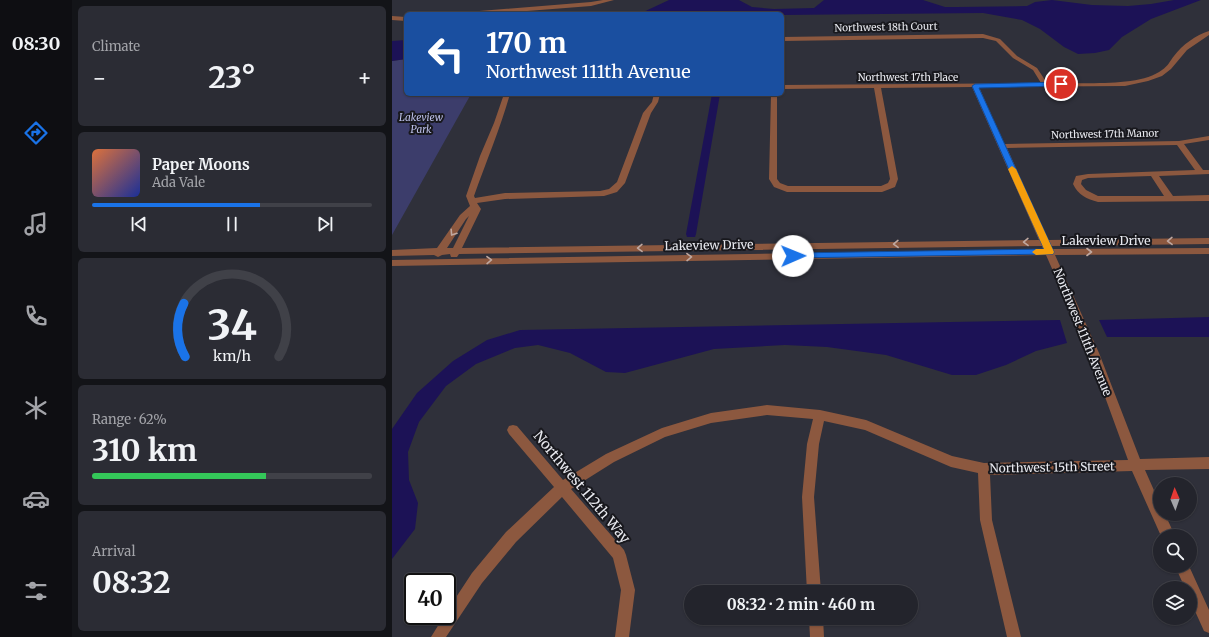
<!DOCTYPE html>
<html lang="en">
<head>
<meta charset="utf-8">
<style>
	:root { --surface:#23242c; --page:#2b2c34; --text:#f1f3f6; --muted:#a3a4a9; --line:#404148; --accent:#1a73e8 }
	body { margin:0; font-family:Merriweather,serif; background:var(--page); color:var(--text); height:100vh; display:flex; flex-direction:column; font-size:15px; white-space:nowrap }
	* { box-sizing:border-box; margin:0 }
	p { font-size:13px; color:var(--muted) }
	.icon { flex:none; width:22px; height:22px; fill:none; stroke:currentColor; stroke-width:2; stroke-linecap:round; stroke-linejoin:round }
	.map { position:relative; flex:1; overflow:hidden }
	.details { display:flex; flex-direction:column; gap:6px; padding:6px; background:#131418; width:320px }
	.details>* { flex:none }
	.guide { position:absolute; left:12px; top:12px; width:380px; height:84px; border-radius:6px; box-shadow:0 1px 3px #0004,0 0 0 1px var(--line); background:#1a4fa0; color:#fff; overflow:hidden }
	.needle { width:26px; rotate:358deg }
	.tools { position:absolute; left:761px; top:477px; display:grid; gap:8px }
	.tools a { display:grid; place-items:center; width:44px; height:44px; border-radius:50%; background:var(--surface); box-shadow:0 1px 3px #0004,0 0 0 1px var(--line); font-size:20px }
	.speed { position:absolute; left:12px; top:573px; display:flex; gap:8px; font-size:20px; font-weight:700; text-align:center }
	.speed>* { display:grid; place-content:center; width:52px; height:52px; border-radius:50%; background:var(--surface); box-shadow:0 1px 3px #0004,0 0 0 1px var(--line); line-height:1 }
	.speed .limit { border:2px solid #111; border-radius:6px; background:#fff; color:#111 }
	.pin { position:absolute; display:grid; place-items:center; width:34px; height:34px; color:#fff; margin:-17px; border:2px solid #fff; border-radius:50%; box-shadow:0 1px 4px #0007 }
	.me { position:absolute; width:44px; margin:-22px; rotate:89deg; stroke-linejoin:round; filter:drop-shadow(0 0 3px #0008) }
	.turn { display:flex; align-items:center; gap:14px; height:84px; padding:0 16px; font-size:18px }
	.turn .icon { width:52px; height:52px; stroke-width:2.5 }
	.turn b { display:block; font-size:28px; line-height:34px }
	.big { font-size:30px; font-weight:700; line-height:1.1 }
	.details .tile { flex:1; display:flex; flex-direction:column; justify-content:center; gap:6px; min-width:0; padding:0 14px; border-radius:6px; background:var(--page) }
	.details .dial { align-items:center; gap:0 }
	.dial svg { height:104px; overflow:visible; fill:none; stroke:var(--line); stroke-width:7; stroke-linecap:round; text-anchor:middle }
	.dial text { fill:var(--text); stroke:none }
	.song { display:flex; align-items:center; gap:12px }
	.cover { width:48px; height:48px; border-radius:6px; background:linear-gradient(135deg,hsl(20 70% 55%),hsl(230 70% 35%)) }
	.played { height:4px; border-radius:2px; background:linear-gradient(90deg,var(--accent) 60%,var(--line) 60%) }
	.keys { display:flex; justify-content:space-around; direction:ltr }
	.heat { display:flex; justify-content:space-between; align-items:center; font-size:22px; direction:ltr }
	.charge { height:6px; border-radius:3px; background:linear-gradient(90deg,#34c759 62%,var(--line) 0) }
	.trip { position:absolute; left:292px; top:585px; width:234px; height:40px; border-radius:20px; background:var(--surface); box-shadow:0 1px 3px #0004,0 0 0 1px var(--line); font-weight:700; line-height:40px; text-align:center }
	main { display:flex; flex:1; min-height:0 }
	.dock { display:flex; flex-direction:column; width:72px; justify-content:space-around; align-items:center; background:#0e0e12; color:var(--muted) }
	.dock .icon { width:28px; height:28px }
	.dock .active { color:var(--accent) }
	.dock b { font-size:18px; color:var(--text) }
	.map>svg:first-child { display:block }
	.green { fill:#3c3d6b }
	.water { fill:#1c1256 }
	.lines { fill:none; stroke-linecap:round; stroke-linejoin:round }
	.canal { fill:#1c1256; fill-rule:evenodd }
	.minor { fill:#8c583f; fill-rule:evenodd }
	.oneway { stroke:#bfa8a0 }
	.route { fill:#1a73e8; stroke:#114b97 }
	.slow { fill:#f59e0b }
	.labels { text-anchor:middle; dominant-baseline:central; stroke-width:4; stroke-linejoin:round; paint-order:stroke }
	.far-street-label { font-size:10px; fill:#e8e9ef; stroke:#18181d }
	.far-park-label { font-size:10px; font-style:italic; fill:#c0c4ee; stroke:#18181d }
	.street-label { font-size:12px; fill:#e8e9ef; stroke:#18181d }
	.near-street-label { font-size:14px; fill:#e8e9ef; stroke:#18181d }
</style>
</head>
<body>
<main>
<nav class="dock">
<b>08:30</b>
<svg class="icon active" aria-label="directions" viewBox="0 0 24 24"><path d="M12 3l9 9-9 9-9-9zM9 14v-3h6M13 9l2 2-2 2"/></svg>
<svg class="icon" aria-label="music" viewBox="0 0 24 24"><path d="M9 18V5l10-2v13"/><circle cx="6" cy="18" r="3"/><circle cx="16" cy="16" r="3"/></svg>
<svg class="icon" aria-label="phone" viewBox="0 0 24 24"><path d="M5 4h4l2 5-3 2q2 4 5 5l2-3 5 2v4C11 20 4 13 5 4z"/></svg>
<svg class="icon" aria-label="climate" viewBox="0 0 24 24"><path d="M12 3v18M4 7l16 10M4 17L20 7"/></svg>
<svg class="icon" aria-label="car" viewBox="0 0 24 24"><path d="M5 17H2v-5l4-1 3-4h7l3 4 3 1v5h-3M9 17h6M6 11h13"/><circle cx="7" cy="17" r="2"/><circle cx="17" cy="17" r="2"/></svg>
<svg class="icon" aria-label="filters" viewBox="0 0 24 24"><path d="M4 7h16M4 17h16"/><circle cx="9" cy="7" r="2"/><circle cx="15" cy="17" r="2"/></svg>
</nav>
<section class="details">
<div class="tile"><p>Climate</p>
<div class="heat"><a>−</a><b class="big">23°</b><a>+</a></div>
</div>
<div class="tile">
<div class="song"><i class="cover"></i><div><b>Paper Moons</b><p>Ada Vale</p></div></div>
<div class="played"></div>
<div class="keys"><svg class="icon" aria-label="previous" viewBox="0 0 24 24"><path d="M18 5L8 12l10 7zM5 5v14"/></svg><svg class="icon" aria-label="pause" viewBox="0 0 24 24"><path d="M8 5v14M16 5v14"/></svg><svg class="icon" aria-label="next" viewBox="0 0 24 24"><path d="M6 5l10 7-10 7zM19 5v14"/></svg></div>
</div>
<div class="tile dial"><svg viewBox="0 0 100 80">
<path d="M14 69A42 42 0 1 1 86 69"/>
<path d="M14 69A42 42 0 0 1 13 28" stroke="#1a73e8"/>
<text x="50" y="56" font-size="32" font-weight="700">34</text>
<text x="50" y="72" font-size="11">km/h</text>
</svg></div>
<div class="tile"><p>Range · 62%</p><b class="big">310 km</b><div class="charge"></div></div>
<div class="tile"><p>Arrival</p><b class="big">08:32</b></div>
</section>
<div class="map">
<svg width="817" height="637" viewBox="0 0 817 637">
	<rect width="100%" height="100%" fill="#2f303a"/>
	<!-- green -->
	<path class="green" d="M14,59V94H79L0,235V61Z"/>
	<!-- water -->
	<g class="water">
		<path d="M277,0H347L360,7L382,9L422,8L432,0H531L553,7H565L635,6L643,2L660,0L700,5L736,6L759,4L782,0H809L759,19L730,37L717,50L703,53L686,54L672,47L648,29L630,20L591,13L390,15L247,14Z"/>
		<path d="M14,40V59L0,61V41Z"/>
		<path d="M817,317V337H715L707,320Z"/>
		<path d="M668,320L675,343L644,351L614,365L584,375H560L494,355L435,347L393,345L322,349L233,373L214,372L178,353L146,345L123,348L84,364L54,386L27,422L16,452L17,480L26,503L23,529L0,559V429L25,393L61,361L95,340L128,330Z"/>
	</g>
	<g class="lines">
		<!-- canal -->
		<path class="canal" d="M320,94H328L304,234L303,237H295L294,234Z"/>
		<!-- minor -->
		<g class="minor">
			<path d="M211,0H222L199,6L96,14H72L75,12L199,2Z"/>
			<path d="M0,16L14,17V21L0,20Z"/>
			<path d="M817,31V35L795,50L779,69L770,76L756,81L733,86L587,87L612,144L787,141L817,136V140L792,144L811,170H817V174L767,176L781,196L817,195V201L706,202C695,199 686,195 681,184L684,176L696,174L803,170L785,145L615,148L656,240L817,238V244L659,246L660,249L817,248V254L663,255L707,353L748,459L817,457V469L753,470L768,504V514H773L783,536H769L740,471L598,475L600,520L629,637H615L588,520L586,473L559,467L473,430L432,421L427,444L422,497L429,592H415L410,497L415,444L421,419L375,415L319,423L273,437L222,462L179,489L232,550L234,555L243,590L237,637H223L229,590L221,558L170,497L124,542L90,583L54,637H39L52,616H55V611L80,573L114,532L162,487L117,434L115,430L117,426L121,425L125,426L171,480L214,454L270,428L319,413L375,405L428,410L474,420L560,456L592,463L736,460L697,353L654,255L0,266V260L651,249L650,246L67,254L65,257H59L58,254L50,255L46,257L42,255L0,256V250L45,248L68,215L78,206L74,196L88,156L102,123L112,94H118C108,129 94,162 82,196L83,198L113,193L208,191L217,189L225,182L251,113L260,102L262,94H268L266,102L259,113L233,183L225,192L212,196L113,199L85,203L89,209L70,248L647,240L580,87L489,88L506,179L503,187L490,192H395L382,187L377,179L379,94H385V179L388,183L396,186H489L496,183L498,179L482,88L390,89V85L649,83L641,70L621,58L604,41L591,38L390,41V37L591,34L608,39L625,56L645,68L655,83C685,82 747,88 770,70C776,66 778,61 782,56C790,45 804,35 817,31ZM759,176L772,196H706L694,190L689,184L690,180L696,178ZM77,216L61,248H55L74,219Z"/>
			<path d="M783,566H797L817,610V633L812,631L798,600V588H793Z"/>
			<path d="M417,618H431L432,637H418Z"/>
		</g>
	</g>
	<!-- one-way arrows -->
	<defs><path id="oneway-chevron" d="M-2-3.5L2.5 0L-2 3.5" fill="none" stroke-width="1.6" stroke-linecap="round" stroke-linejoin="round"/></defs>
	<g class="oneway">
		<use href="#oneway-chevron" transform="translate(61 233) rotate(123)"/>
		<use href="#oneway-chevron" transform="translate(778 241) rotate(179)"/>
		<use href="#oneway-chevron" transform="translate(634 242) rotate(179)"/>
		<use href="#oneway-chevron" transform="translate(504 244) rotate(179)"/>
		<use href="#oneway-chevron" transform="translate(248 248) rotate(179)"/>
		<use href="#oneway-chevron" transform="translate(697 252)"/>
		<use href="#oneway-chevron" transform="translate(297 257) rotate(-1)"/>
		<use href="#oneway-chevron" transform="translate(97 260) rotate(-1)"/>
	</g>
	<!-- route -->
	<path class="route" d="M669,82L672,84L671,86L587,88L662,252L661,254L398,258L397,256L398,254L401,253L652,249L580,86L583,84Z"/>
	<!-- slow -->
	<path class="slow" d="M620,166L624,169L662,252L661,254L644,255L640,252L644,249H652L616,169Z"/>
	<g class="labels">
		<!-- far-street labels -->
		<g class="far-street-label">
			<text transform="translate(494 27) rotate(-1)">Northwest 18th Court</text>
			<text x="516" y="77">Northwest 17th Place</text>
			<text transform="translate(713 134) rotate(-1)">Northwest 17th Manor</text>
		</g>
		<!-- far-park labels -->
		<g class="far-park-label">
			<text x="29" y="117">Lakeview<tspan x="29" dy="12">Park</tspan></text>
		</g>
		<!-- street labels -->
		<g class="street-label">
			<text x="714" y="240">Lakeview Drive</text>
			<text transform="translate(317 245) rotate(-1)">Lakeview Drive</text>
			<text transform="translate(691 332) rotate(68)">Northwest 111th Avenue</text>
			<text transform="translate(660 467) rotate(-1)">Northwest 15th Street</text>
		</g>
		<!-- near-street labels -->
		<g class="near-street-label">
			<text transform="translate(190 487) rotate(50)">Northwest 112th Way</text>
		</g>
	</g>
</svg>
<div class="tools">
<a><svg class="needle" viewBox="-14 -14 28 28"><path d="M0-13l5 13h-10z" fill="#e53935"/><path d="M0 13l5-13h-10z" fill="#a3a4a9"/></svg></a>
<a><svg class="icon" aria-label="search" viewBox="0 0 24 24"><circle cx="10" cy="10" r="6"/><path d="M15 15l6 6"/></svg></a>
<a><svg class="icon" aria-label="layers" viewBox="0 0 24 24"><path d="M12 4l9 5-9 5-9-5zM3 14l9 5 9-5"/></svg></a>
</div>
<div class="speed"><div class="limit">40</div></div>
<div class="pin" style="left:669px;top:84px;background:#d93025"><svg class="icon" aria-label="arrive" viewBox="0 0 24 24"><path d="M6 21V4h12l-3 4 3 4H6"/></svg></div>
<svg class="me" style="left:401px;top:256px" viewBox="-20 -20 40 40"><circle r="19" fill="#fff"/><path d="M0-13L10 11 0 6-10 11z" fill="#1a73e8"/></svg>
<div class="trip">08:32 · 2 min · 460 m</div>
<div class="guide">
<div class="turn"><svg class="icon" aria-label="left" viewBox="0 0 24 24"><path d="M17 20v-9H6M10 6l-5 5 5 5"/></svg><div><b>170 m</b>Northwest 111th Avenue</div></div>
</div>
</div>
</main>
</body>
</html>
